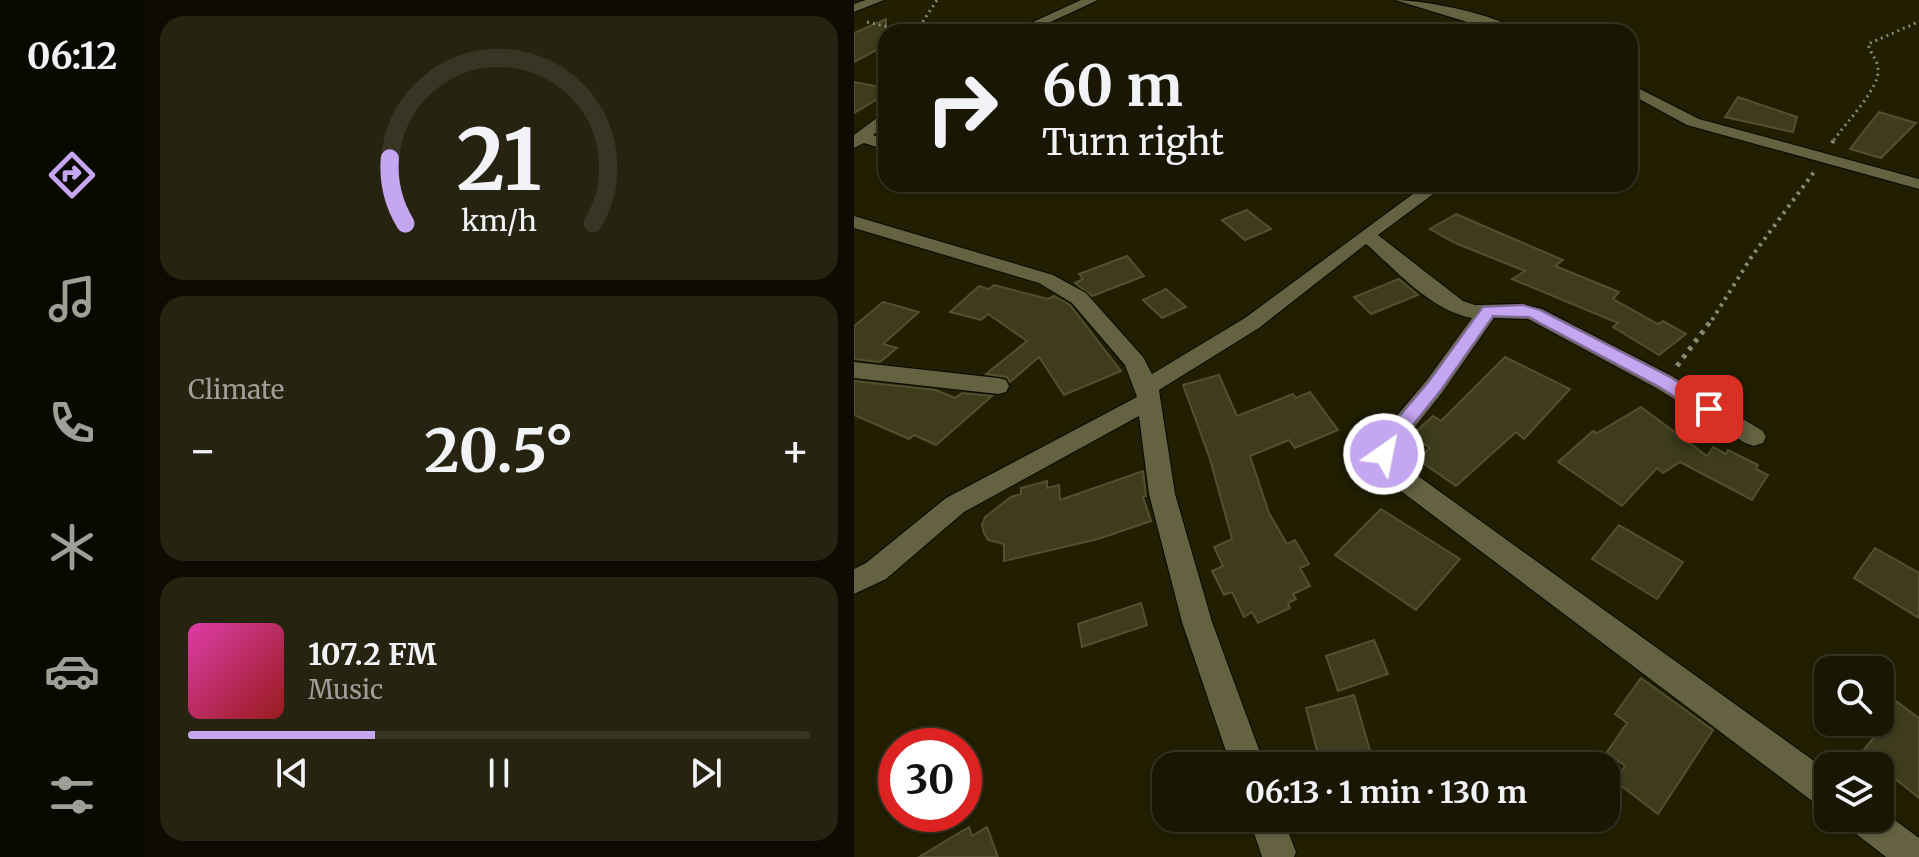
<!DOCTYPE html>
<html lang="en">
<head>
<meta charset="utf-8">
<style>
	:root { --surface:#191601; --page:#262310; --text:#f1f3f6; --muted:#9f9f99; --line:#373523; --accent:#c5a6f0 }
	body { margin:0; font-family:Merriweather,serif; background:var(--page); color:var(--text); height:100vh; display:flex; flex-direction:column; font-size:30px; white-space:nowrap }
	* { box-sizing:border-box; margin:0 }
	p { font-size:26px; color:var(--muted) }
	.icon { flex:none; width:44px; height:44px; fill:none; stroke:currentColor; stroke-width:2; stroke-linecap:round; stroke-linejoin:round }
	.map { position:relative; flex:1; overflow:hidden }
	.panel { display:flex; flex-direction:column; gap:16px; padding:16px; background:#0e0c01; width:710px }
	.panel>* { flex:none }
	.hud { position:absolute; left:24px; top:24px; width:760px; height:168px; border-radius:24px; box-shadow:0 2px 6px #0004,0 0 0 2px var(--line); background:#191601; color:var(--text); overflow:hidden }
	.tools { position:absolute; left:960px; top:656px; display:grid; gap:16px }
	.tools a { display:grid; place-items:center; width:80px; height:80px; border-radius:16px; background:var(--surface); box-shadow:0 2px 6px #0004,0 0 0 2px var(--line); font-size:40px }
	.speed { position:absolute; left:24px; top:728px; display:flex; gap:16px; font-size:40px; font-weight:700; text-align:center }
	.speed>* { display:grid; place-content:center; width:104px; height:104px; border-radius:50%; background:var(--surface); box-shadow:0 2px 6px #0004,0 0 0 2px var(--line); line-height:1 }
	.speed .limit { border:12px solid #d22; background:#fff; color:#111 }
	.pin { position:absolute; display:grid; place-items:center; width:68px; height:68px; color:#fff; margin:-34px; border-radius:16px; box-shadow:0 4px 12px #0006 }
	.me { position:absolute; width:88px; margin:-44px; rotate:33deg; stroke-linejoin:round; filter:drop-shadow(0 0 6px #0008) }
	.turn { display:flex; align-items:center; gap:28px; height:168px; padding:0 32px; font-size:36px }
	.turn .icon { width:104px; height:104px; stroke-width:2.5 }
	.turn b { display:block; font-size:56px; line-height:68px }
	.big { font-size:60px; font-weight:700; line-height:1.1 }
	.panel .tile { flex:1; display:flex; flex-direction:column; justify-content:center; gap:12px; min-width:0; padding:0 28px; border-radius:24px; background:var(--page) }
	.panel .dial { align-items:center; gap:0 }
	.dial svg { height:208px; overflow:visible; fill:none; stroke:var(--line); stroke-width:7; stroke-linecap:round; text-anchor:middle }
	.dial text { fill:var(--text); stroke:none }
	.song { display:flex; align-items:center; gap:24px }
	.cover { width:96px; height:96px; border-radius:12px; background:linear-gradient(135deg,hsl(320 70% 55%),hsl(0 70% 35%)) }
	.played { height:8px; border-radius:4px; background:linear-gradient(90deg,var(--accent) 30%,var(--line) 30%) }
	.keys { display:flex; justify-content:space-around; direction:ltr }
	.heat { display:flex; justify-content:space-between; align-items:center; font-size:44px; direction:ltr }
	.trip { position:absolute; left:298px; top:752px; width:468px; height:80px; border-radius:24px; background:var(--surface); box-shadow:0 2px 6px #0004,0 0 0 2px var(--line); font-weight:700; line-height:80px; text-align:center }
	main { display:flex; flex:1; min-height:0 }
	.dock { display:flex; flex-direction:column; width:144px; justify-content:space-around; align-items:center; background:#0a0900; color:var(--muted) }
	.dock .icon { width:56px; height:56px }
	.dock .active { color:var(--accent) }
	.dock b { font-size:36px; color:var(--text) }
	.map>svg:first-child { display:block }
	.building { fill:#3e3c1d; stroke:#535031; stroke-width:2 }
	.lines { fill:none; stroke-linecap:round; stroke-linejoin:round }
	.minor-casing { stroke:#0b0800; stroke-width:2 }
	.path-far2 { stroke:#8a8871; stroke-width:3; stroke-dasharray:2 4; stroke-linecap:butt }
	.path-far1 { stroke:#8a8871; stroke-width:4; stroke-dasharray:3 5; stroke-linecap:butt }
	.path { stroke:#8a8871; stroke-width:5; stroke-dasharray:4 6; stroke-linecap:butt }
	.minor { fill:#656242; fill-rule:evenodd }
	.route { fill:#c5a6f0; stroke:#806c9c; stroke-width:2 }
</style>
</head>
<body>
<main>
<nav class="dock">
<b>06:12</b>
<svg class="icon active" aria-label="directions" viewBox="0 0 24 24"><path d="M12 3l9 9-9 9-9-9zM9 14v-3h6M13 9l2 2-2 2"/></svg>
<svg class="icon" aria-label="music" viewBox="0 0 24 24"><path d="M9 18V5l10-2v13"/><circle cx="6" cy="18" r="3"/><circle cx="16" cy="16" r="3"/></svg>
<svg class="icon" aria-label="phone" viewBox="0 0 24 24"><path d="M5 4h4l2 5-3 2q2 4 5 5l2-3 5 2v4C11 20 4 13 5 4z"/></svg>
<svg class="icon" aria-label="climate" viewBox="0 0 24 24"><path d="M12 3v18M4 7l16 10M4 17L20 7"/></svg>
<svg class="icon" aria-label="car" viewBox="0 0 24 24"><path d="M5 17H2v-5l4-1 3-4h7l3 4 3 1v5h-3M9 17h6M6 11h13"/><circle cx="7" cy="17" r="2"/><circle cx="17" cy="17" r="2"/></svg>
<svg class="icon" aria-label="filters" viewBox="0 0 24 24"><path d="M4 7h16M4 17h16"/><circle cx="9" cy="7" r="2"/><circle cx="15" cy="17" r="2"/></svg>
</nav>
<section class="panel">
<div class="tile dial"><svg viewBox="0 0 100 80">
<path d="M14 69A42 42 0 1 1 86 69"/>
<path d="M14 69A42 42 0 0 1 8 44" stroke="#c5a6f0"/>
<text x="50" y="56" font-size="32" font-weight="700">21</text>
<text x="50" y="72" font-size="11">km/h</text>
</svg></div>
<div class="tile"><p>Climate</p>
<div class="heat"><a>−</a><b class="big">20.5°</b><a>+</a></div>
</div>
<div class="tile">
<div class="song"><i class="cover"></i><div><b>107.2 FM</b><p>Music</p></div></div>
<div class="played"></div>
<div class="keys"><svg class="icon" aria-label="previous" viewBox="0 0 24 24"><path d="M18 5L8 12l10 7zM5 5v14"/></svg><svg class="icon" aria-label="pause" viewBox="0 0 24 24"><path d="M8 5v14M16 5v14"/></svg><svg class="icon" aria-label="next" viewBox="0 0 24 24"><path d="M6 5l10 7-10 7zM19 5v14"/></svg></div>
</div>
</section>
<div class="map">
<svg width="1065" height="857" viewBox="0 0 1065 857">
	<rect width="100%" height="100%" fill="#211e01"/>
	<!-- building -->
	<g class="building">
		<path d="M32,19V45L0,62V33Z"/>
		<path d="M0,82L32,88V94L0,113Z"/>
		<path d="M884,97L943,117L939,132L871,117Z"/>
		<path d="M1025,112L1062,123L1027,158L996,149Z"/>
		<path d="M393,210L417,229L391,240L368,220Z"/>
		<path d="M602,214L709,260L701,266L765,292L759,299L804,324L809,321L832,334L805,355L759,327L764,323L658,279L671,271L601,243L576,229Z"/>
		<path d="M273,256L290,276L238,296L221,283L229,279L225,274Z"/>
		<path d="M545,279L564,295L517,314L500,297Z"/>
		<path d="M140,285L194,299L200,296L216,305L267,371L210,395L185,357L156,382L153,377L132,374L173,341L134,314L127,320L96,312L125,286L135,289Z"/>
		<path d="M312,289L332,307L308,318L289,300Z"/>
		<path d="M29,302L65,312L29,344L43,348L26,362L0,359V326Z"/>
		<path d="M651,357L716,389L670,439L662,432L602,486L563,459L576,448L558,435L579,416L587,421Z"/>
		<path d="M365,375L383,416L439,394L442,398L456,392L484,430L441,448L435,440L396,456L415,513L433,544L441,540L455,564L446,568L456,586L439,594L442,599L434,603L436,608L404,623L398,612L390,617L378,592L370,595L358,571L369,566L360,547L378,539L356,459L329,385Z"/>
		<path d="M0,381L82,390L101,398L108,393L138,396L82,445L60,435L55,439L0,415Z"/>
		<path d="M787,407L853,456L859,447L872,454L874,450L904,465L902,469L914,475L898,500L826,462L809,473L803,468L768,506L704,462L739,431L743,433Z"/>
		<path d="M289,471L292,496L289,497L297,521L244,539L150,561V544L134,540L130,533L128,525L131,517L157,497L167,494V488L193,481V488L205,485L206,500Z"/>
		<path d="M527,509L606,559L562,610L481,555Z"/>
		<path d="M765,525L829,562L803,599L738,559Z"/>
		<path d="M1021,548L1065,573V618L1000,578Z"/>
		<path d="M287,603L293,625L228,647L224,624Z"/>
		<path d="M520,640L534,674L484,691L472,656Z"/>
		<path d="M787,678L859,730L804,814L761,781L771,766L753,752L773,723L761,714Z"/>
		<path d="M500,695L517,754L467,766L452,708Z"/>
		<path d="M1038,698L1065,718V798L1008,752L1021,736L1013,729L1018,722H1026V712Z"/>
		<path d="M115,827L118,836L133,827L144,857H65Z"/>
	</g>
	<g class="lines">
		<defs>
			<g id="minor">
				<path d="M12,0H30L0,12V4Z"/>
				<path d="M227,0H244L175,32H157Z"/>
				<path d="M541,0C570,0 643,14 666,32H646Z"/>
				<path d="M776,84L845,119L1065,179V189L833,125L776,94Z"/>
				<path d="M32,111V124L19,135L32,140V150L10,143L0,148V135Z"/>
				<path d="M565,184H583L586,189L524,235L609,301L621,305L664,304L688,309L818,376L909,431L912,437L909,443L900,446L891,443L802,388L674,319L640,318L588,393L544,448L546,463L974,771V809L962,804L527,476L518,454L523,439L572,381L618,318C576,310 543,271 512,244L405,328L305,390L321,494L358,622L411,766H377L328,622L295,494L285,416L110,512L32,579L0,594V569L12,563L92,498L283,397L271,365L218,303L185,283L0,228V216L199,275L232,293L289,357L298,374L391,318L567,188Z"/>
				<path d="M0,362L144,378L152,380L155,386L152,392L144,394L0,378Z"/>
				<path d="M1026,809L1065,838V857H1032L997,830L992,818H1026Z"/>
				<path d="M395,818H429L442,852L440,857H408Z"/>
			</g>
		</defs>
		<!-- minor casing -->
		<use href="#minor" class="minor-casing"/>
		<!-- path-far2 -->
		<g class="path-far2">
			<path d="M13,22L57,32"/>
			<path d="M62,32L83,0"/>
			<path d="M70,32L145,27"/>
			<path d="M980,140C991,123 1027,88 1024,68C1023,59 1016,53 1014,44L1062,23"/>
		</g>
		<!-- path-far1 -->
		<g class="path-far1">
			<path d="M978,143L981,138"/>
			<path d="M858,320L898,256L960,172"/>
		</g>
		<!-- path -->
		<path class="path" d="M823,366L859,318"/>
		<!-- minor -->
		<use href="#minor" class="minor"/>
	</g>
	<!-- route -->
	<path class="route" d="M669,305L686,310L816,377L864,409L855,416L849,414L804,386L675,317L639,316L586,391L541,447L537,459H524L521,454L525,440L574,383L629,307Z"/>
</svg>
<div class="tools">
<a><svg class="icon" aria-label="search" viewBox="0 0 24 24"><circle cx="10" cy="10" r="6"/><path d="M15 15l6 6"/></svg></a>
<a><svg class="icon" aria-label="layers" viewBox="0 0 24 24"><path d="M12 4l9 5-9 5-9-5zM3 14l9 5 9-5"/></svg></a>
</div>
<div class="speed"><div class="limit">30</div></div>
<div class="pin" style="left:855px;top:409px;background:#d93025"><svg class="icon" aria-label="arrive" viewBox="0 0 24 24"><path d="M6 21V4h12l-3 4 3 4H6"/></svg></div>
<svg class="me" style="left:530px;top:454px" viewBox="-20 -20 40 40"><circle r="17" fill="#c5a6f0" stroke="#fff" stroke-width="3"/><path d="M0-11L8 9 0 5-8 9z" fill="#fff"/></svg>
<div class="trip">06:13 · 1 min · 130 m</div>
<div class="hud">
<div class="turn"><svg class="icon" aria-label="right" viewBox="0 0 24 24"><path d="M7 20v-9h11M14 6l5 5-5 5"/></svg><div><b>60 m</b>Turn right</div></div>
</div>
</div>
</main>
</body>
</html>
